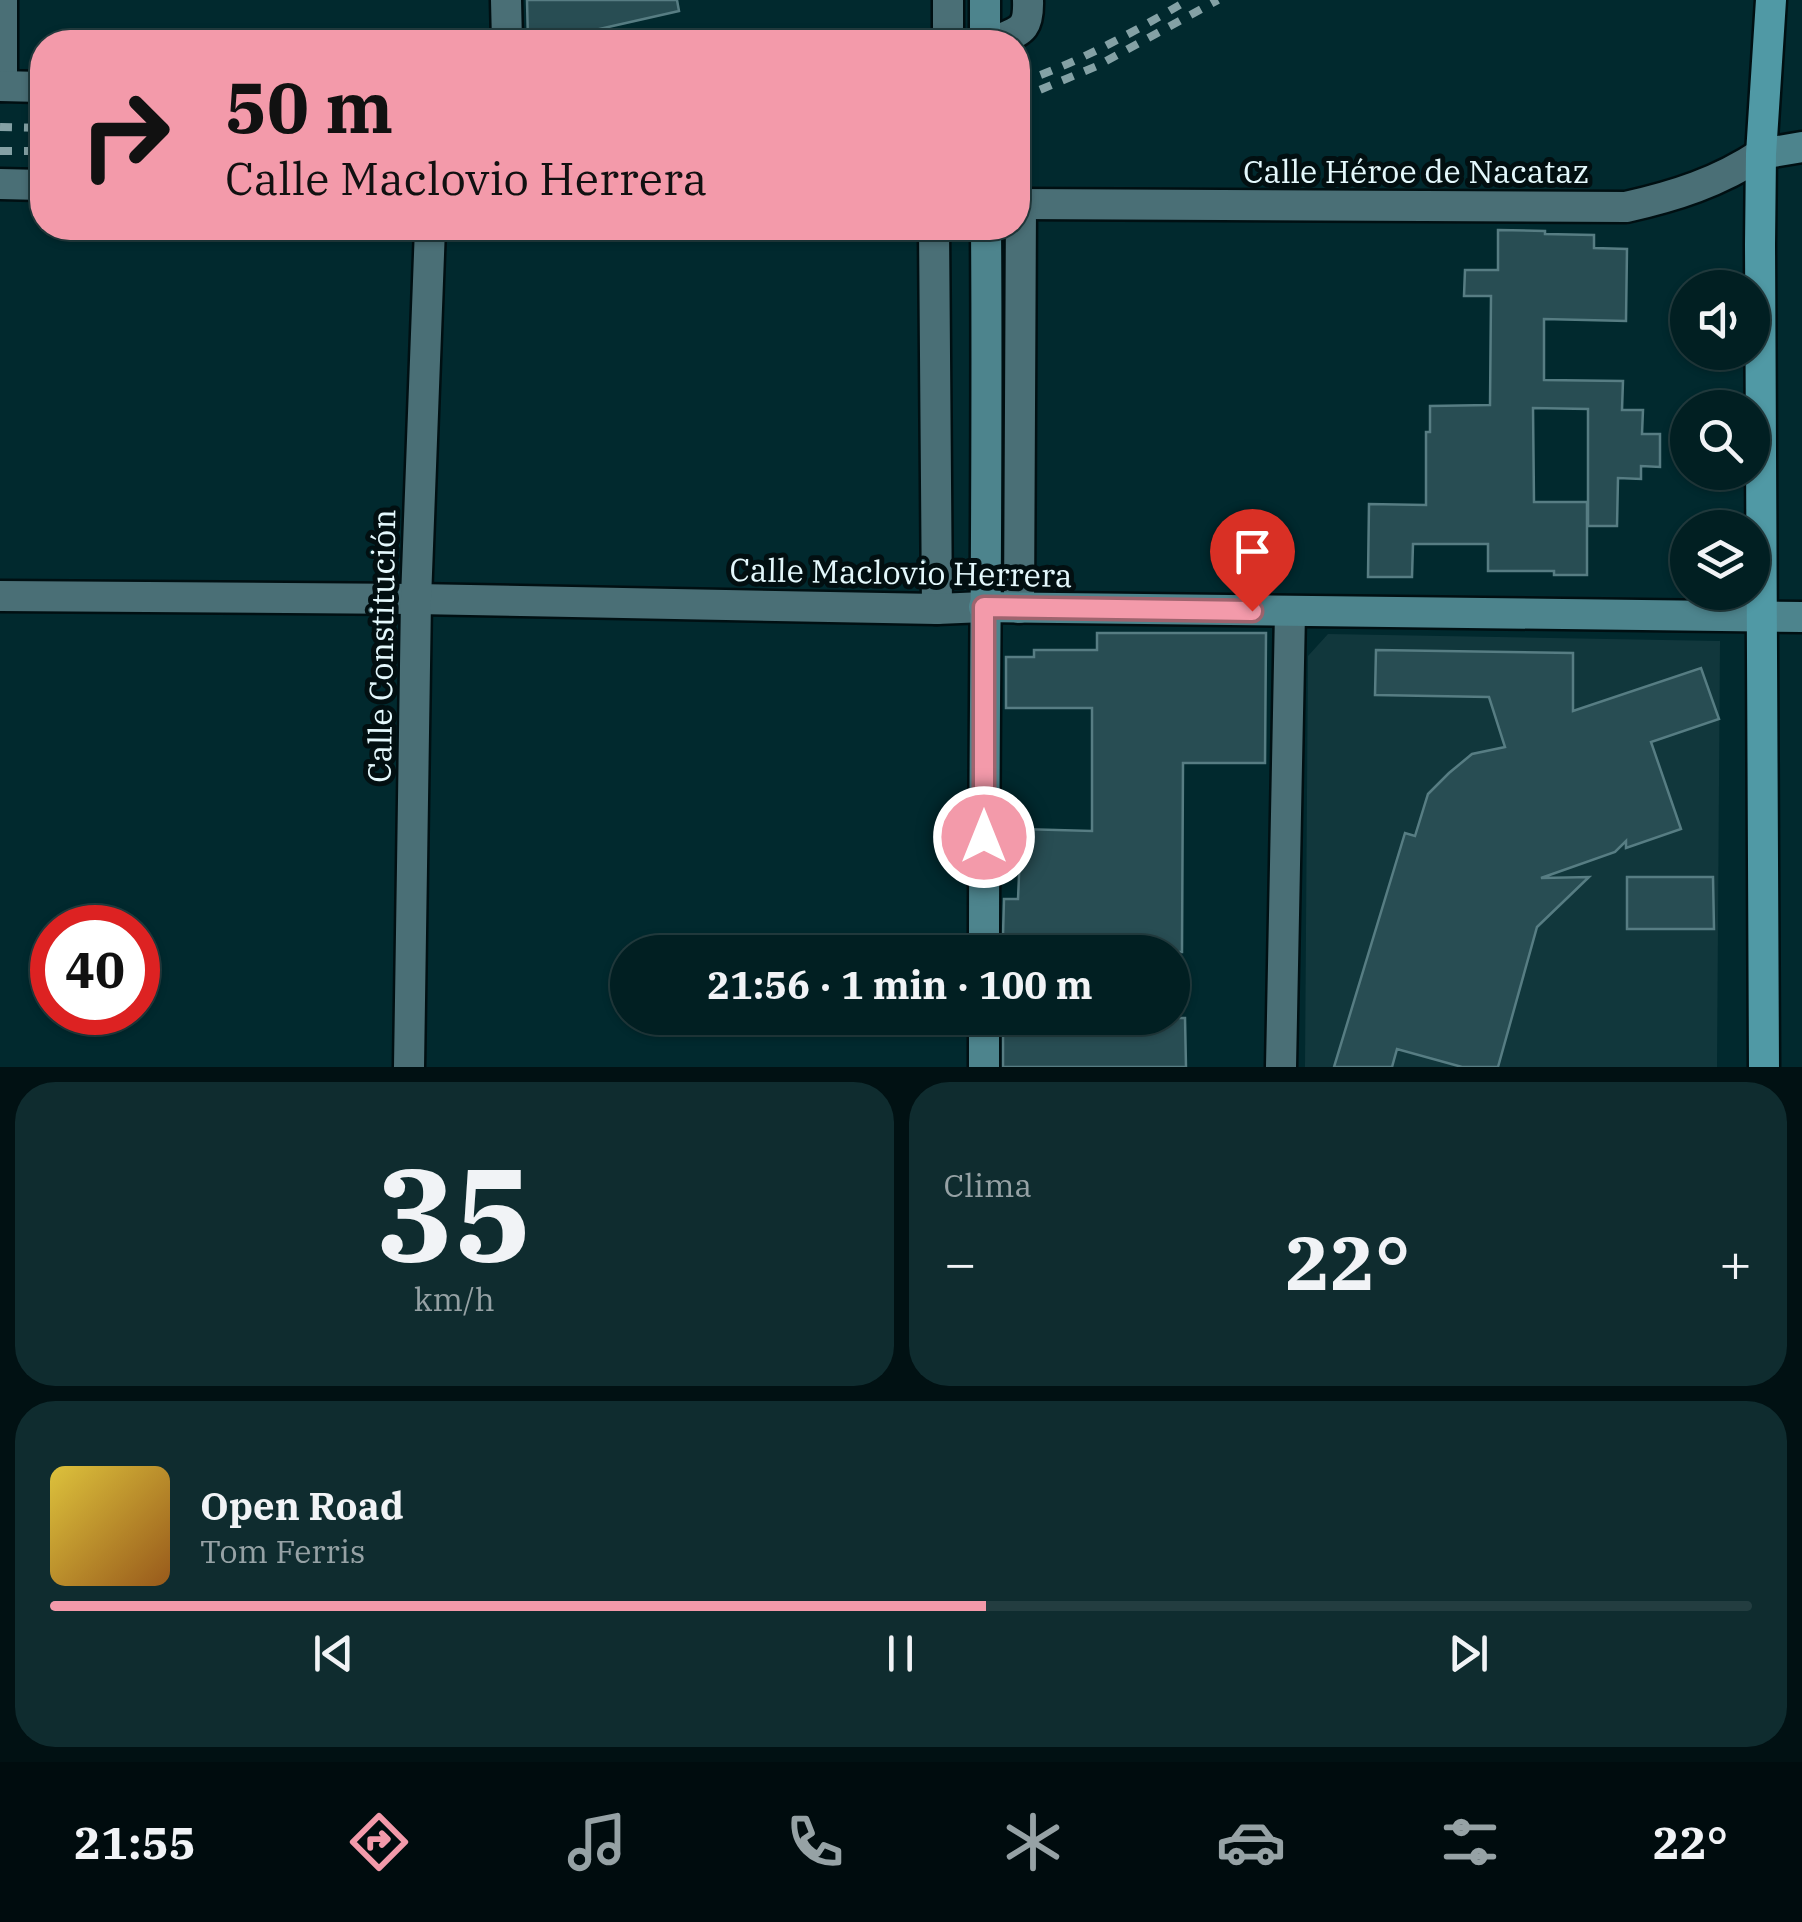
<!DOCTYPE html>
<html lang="es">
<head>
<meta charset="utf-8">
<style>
	:root { --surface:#011f22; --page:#0f2c2f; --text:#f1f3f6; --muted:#96a2a5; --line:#233d40; --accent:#f39aaa }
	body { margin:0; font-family:"IBM Plex Serif",serif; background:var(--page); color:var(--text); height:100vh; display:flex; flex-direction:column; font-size:38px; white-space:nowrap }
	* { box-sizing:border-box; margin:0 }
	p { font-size:32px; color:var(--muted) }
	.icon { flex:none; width:55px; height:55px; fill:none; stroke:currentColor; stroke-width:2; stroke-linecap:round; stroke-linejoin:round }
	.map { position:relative; height:1067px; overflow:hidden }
	.panel { display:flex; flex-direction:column; gap:15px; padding:15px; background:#011113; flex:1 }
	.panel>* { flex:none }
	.guide { position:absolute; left:30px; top:30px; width:1000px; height:210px; border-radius:40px; box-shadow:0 2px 8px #0004,0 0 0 2px var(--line); background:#f39aaa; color:#111; overflow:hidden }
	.fabs { position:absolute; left:1670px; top:270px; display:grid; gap:20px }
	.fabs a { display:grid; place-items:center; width:100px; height:100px; border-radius:50%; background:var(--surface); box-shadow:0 2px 8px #0004,0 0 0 2px var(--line); font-size:50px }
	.speed { position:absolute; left:30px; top:905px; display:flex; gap:20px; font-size:50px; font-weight:700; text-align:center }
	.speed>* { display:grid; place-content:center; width:130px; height:130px; border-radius:50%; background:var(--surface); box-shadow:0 2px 8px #0004,0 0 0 2px var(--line); line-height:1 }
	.speed .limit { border:15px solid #d22; background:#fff; color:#111 }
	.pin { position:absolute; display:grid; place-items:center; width:85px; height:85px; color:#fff; margin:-102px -42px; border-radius:50% 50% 50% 0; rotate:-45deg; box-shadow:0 0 10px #0007 }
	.pin .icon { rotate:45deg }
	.me { position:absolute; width:110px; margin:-55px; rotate:0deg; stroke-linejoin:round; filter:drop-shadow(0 0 8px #0008) }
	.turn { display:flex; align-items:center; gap:35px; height:210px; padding:0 30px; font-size:45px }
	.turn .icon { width:130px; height:130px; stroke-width:2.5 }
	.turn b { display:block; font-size:70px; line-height:85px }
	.big { font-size:75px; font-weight:700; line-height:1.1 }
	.panel .tile { flex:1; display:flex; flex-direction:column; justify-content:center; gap:15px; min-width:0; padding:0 35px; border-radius:40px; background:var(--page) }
	.panel .dial { align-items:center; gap:0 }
	.dial b { font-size:130px; line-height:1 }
	.song { display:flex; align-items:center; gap:30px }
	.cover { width:120px; height:120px; border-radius:15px; background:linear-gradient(135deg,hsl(50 70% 55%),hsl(30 70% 35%)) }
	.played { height:10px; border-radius:5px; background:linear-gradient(90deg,var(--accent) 55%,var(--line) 55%) }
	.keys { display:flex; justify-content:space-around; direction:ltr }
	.heat { display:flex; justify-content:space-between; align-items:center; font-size:55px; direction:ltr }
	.panel .tiles { flex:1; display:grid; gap:15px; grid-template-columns:1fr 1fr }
	.tile:last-child { grid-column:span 2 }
	.trip { position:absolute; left:610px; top:935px; width:580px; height:100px; border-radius:50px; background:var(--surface); box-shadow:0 2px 8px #0004,0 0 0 2px var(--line); font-weight:700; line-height:100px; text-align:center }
	.dock { display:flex; height:160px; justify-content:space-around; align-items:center; background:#000c0e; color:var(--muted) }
	.dock .icon { width:70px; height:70px }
	.dock .active { color:var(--accent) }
	.dock b { font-size:45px; color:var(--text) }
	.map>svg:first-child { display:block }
	.built { fill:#11373c }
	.building { fill:#284d53; stroke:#577d83; stroke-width:2.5 }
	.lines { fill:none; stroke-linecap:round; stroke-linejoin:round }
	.street-casing { stroke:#000f12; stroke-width:35 }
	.secondary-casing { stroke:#000f12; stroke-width:35 }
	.primary-casing { stroke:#000f12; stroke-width:35 }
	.street { stroke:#4a6f76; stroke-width:30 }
	.secondary { stroke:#4d848d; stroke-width:30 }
	.primary { stroke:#5099a5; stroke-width:30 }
	.rail { stroke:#84a1a5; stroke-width:8; stroke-dasharray:12 12; stroke-linecap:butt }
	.route-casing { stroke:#9e646e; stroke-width:25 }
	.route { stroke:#f39aaa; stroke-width:18 }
	.labels { text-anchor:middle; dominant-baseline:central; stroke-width:10; stroke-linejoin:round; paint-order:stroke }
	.street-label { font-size:32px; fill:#e4f8fc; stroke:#020f11 }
</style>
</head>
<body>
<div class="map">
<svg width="1802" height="1067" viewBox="0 0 1802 1067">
	<rect width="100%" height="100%" fill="#01292e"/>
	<!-- built -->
	<path class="built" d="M1328,634L1720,641L1717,1067H1305L1308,656Z"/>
	<!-- building -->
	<g class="building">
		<path d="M527,0H677L679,11L542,42H528Z"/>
		<path d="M1498,230L1545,231V234L1594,235V248L1627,249L1626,321L1544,319V380L1623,381L1622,410H1643L1642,434H1660V467L1641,466V479L1618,478L1617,526H1588V409L1533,408L1534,502H1587V575H1554V571H1488V544H1413L1412,577H1368L1369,504L1426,505V432H1430V406L1490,405L1491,296H1464L1465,270H1498Z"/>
		<path d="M1097,633H1266L1265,763H1183L1182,952H1089V938L1003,935L1004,899H1018L1021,829L1092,831V708H1006V657H1034V650H1097Z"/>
		<path d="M1376,650L1573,653V711L1701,668L1719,719L1651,742L1681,829L1626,848V841L1615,852L1541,878L1589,877L1537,927L1498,1067H1462L1397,1049L1392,1067H1334L1405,833L1415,836L1428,794L1449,773L1472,754L1505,747L1489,697L1375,695Z"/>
		<path d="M1627,877H1713L1714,929H1627Z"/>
		<path d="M1003,1018H1185L1186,1067H1003Z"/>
	</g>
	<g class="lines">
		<defs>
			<g id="street">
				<path d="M2,0V86"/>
				<path d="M506,0L507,42"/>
				<path d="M948,42V0"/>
				<path d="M994,42C1020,30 1029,32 1028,0"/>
				<path d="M0,86L42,87"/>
				<path d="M0,184L42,185"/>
				<path d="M1018,204L1626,207C1675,196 1719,182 1761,154"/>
				<path d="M934,228L937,609"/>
				<path d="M0,596L416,599L937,609L984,607"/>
				<path d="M1019,608L1021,204"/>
				<path d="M409,1067L416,599L430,228"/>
				<path d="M1281,1067L1290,612"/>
			</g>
			<g id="secondary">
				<path d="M985,0V42"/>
				<path d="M1761,154L1802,147"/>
				<path d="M984,607L1802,617"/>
				<path d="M984,952C984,711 988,469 986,228"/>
				<path d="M984,1018V1067"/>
			</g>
			<path id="primary" d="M1764,1067L1760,244L1761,154L1771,0"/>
		</defs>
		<!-- street casing -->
		<use href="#street" class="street-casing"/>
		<!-- secondary casing -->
		<use href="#secondary" class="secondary-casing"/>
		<!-- primary casing -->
		<use href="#primary" class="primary-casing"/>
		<!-- street -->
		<use href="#street" class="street"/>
		<!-- secondary -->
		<use href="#secondary" class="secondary"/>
		<!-- primary -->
		<use href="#primary" class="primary"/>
		<!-- rail -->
		<g class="rail">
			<path d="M1018,83C1078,63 1134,32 1188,0"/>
			<path d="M1018,99L1097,66L1218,0"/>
			<path d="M0,127L42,128"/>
			<path d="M0,151H42"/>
		</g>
	</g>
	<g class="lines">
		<defs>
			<path id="route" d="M984,837V607L1252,611"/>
		</defs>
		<!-- route casing -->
		<use href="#route" class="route-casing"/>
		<!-- route -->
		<use href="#route" class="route"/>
	</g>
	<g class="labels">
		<!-- street labels -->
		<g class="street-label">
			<text x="1416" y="171">Calle Héroe de Nacataz</text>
			<text transform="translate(901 572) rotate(1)">Calle Maclovio Herrera</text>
			<text transform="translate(381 646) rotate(-89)">Calle Constitución</text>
		</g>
	</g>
</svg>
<div class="fabs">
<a><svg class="icon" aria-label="sound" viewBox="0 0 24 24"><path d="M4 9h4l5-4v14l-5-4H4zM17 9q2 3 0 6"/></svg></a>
<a><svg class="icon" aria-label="search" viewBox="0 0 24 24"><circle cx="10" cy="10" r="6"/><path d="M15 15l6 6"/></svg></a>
<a><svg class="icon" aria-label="layers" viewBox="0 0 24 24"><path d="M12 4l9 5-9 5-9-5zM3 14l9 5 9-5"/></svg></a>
</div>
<div class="speed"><div class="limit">40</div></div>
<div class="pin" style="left:1252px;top:611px;background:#d93025"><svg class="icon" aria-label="arrive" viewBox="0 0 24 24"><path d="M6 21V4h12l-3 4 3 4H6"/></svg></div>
<svg class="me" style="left:984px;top:837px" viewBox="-20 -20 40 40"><circle r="17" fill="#f39aaa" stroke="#fff" stroke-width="3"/><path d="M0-11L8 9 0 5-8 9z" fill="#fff"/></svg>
<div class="trip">21:56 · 1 min · 100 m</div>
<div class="guide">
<div class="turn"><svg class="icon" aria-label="right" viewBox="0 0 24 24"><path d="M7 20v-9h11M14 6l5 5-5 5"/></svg><div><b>50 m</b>Calle Maclovio Herrera</div></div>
</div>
</div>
<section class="panel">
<div class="tiles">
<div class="tile dial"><b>35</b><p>km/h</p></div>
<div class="tile"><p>Clima</p>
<div class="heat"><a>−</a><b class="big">22°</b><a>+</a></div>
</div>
<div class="tile">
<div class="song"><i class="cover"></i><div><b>Open Road</b><p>Tom Ferris</p></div></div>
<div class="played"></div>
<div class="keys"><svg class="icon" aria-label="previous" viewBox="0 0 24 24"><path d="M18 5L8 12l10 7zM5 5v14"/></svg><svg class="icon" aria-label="pause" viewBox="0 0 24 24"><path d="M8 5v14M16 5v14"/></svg><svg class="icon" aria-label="next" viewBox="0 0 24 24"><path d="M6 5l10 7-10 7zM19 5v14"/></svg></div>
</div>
</div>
</section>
<nav class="dock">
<b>21:55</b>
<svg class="icon active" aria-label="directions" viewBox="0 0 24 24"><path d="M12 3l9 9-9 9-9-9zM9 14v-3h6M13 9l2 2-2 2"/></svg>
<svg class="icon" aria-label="music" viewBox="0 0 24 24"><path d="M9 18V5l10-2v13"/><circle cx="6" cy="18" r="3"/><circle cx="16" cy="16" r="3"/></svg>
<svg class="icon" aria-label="phone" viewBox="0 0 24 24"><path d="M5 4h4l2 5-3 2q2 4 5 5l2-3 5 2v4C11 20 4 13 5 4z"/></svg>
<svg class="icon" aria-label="climate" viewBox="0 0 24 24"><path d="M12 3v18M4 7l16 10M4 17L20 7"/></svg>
<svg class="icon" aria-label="car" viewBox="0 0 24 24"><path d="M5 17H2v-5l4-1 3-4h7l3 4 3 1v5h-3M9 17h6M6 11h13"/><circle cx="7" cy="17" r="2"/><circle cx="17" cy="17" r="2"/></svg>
<svg class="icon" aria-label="filters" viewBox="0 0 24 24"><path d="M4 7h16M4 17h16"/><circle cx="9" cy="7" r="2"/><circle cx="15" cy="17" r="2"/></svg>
<b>22°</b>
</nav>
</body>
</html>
